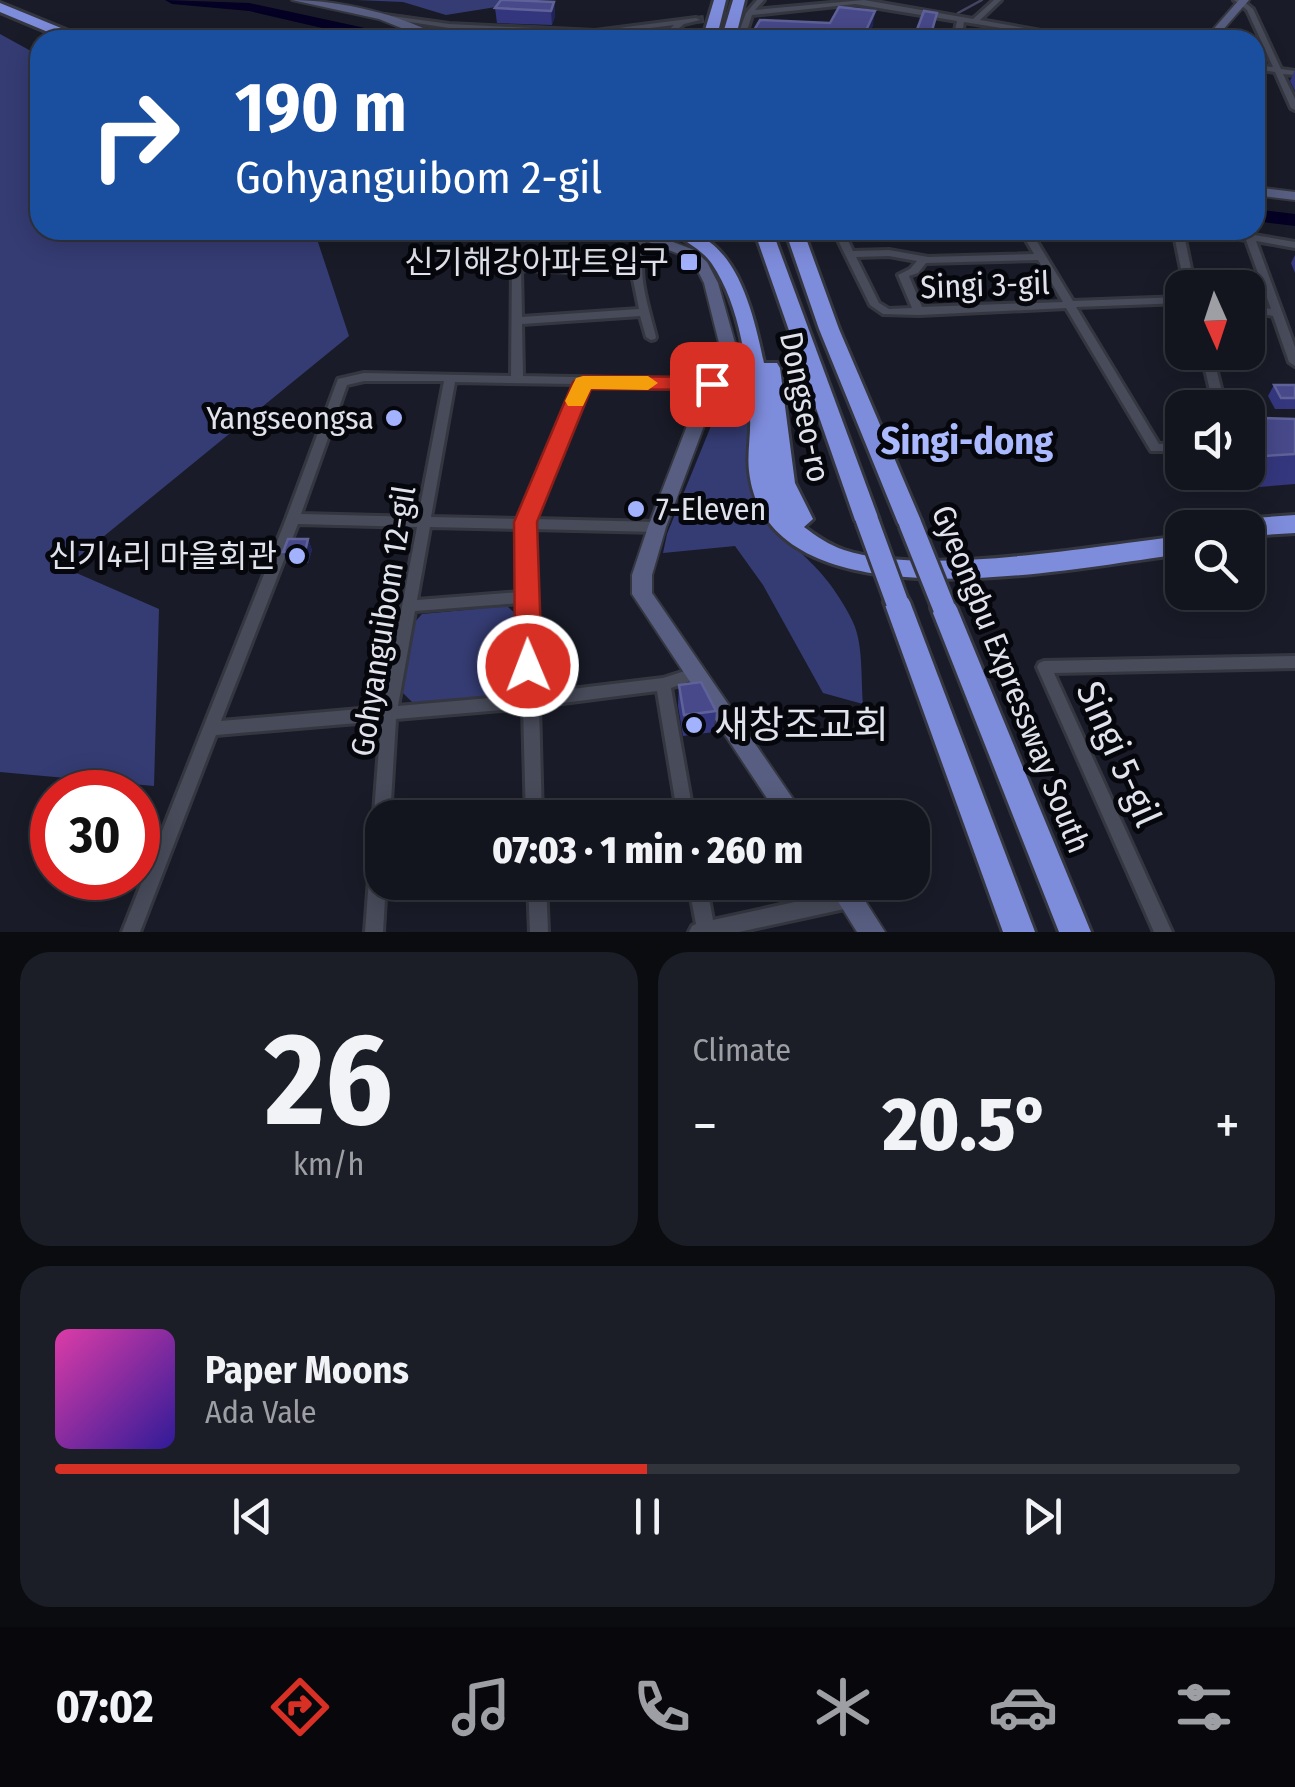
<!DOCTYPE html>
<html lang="en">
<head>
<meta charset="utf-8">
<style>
	:root { --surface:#13151e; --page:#1c1e27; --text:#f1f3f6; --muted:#9d9fa4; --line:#32343c; --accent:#d93025 }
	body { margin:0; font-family:"Fira Sans Condensed","Noto Sans KR",sans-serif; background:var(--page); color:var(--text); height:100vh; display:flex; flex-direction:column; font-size:38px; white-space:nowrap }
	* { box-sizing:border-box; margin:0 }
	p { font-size:32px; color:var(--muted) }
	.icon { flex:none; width:55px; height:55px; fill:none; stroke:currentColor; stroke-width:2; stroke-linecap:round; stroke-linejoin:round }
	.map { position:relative; height:932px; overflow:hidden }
	.drawer { display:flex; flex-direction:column; gap:20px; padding:20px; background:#0a0c10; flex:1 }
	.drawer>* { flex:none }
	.banner { position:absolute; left:30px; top:30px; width:1235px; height:210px; border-radius:30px; box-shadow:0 5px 25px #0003,0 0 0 2px var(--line); background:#1a4fa0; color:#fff; overflow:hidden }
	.needle { width:65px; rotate:177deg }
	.fabs { position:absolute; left:1165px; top:270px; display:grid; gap:20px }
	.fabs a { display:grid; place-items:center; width:100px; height:100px; border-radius:20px; background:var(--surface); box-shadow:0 5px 25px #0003,0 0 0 2px var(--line); font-size:50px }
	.speed { position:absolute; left:30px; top:770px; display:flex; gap:20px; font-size:50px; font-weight:700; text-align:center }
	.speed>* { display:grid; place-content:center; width:130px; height:130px; border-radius:50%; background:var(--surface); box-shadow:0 5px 25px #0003,0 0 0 2px var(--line); line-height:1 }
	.speed .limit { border:15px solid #d22; background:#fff; color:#111 }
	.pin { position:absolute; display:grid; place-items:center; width:85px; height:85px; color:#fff; margin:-42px; border-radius:20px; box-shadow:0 5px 15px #0006 }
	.me { position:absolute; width:110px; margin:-55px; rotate:359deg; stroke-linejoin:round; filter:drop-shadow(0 0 8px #0008) }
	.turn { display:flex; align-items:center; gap:35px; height:210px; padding:0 40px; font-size:45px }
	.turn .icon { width:130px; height:130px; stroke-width:2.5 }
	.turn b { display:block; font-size:70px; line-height:85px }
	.big { font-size:75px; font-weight:800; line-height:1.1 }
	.drawer .card { flex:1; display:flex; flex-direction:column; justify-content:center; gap:15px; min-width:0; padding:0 35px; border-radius:30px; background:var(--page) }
	.drawer .dial { align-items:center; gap:0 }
	.dial b { font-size:130px; line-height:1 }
	.song { display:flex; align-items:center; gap:30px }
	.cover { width:120px; height:120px; border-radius:15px; background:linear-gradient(135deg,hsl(320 70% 55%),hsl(250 70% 35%)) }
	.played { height:10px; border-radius:5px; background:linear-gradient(90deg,var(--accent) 50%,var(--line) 50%) }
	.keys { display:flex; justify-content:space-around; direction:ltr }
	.heat { display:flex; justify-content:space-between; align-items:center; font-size:55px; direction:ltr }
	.drawer .tiles { flex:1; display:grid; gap:20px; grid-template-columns:1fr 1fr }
	.card:last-child { grid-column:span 2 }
	.trip { position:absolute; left:365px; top:800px; width:565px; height:100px; border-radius:30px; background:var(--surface); box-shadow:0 5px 25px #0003,0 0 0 2px var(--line); font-weight:800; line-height:100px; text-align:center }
	.menu { display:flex; height:160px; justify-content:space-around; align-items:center; background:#08080c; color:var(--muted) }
	.menu .icon { width:70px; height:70px }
	.menu .on { color:var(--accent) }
	.menu b { font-size:45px; color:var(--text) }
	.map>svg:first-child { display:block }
	.green { fill:#353c73 }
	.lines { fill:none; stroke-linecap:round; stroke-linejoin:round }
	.stream { stroke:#464561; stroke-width:2.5 }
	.river { fill:#040125; fill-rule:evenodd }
	.street-tunnel { stroke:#373a45; stroke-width:8; stroke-dasharray:8 4; stroke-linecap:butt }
	.street-casing { stroke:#353740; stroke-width:6 }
	.secondary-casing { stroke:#353740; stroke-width:4 }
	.highway-casing { stroke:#353740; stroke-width:6 }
	.street { fill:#484b5a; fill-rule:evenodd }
	.secondary { fill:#585e81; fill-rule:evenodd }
	.highway { fill:#7e8cdc; fill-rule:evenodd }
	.highway-bridge-casing { stroke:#353740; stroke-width:28; stroke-linecap:butt }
	.highway-bridge { stroke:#7e8cdc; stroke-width:22 }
	.wall { fill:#34377e }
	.shaded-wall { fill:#212457 }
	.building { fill:#47498a; stroke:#5f6299; stroke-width:2.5 }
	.route { fill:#d93025; stroke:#8d1f18; stroke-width:2.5 }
	.slow { fill:#f59e0b }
	.poi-dot { fill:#a3b2fc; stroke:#06070c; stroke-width:4 }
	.labels { text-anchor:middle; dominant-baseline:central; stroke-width:10; stroke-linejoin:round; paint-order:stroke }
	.poi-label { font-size:32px; fill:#e1e3ec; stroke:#06070c; text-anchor:end }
	.street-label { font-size:32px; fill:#e1e3ec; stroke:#06070c }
	.quarter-label { font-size:38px; font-weight:bold; fill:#abb9ff; stroke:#06070c }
	.near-poi-label { font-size:38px; fill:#e1e3ec; stroke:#06070c; text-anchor:start }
	.near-street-label { font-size:38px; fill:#e1e3ec; stroke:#06070c }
</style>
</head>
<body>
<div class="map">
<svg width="1295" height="932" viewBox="0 0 1295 932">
	<rect width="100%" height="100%" fill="#191c28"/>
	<!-- green -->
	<g class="green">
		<path d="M356,0H540L446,15L403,2Z"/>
		<path d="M0,34L40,56V230H314L349,336L65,568L159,609L154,786L0,772Z"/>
		<path d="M735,367C769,400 743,459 758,499C768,528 797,547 817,569C830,582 848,609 855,627C863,649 861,680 863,704L823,693L763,585L735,546L663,553L667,534Z"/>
		<path d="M507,606L517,615V683L508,695L414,704L401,691L412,625L422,614Z"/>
	</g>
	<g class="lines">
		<!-- stream -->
		<path class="stream" d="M951,40L958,13L982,0"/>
		<!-- river -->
		<g class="river">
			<path d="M165,0L249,3L379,31L392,40H374L249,11L172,4Z"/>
			<path d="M1255,209L1295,214V226L1255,221Z"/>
		</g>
		<!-- street-tunnel -->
		<path class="street-tunnel" d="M696,20L749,13"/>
		<defs>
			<g id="street">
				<path d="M757,0H764L755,10L864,0L973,19L994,0H1001L980,20L1091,40H1074L964,22L961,40H953L957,21L855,4L752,15L744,40H736L746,13Z"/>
				<path d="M1234,0H1242L1253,9L1281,69L1295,71V75L1283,74L1295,99V110L1291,108L1275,72L1255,69V65L1273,67L1247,10Z"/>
				<path d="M385,15L449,24L595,31L696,18L700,20L684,24L665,40H657L674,25L595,35L449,28L383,18L381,17Z"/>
				<path d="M833,230H843L853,251L889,250L928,257L1034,254L1020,230H1030L1073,301L1182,297V303L1076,307L1159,444L1182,443V451H1151L1066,308L919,315L883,314L870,305ZM889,256L917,261L910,269L898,275L912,308L889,309L879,303L856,257ZM1038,260L1063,302L922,307L909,276L918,273L926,263Z"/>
				<path d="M1173,230H1183L1195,288H1185Z"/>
				<path d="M1203,230H1225L1295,242V248L1256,241L1295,347V366L1289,362L1273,316L1248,311V305L1271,309L1246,240L1208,233Z"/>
				<path d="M643,232L648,235C634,270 648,304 656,337L655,339L651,340L646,337L640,316L522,324L523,376L713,380L719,384L713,388L588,385L533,519L657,522L662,524L664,527L662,530L657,532L533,529L538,693L663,678L694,668L699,670L702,674L699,678L671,688L694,818H678L657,691L539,706L542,818H526L523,708L396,719L390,818H382V882H386L383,932H365L381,721L216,735L140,932H122L286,519L338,379L364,373L511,376L512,265L632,268C632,256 632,238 643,232ZM521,270L632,274L639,309L522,317ZM364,381H444L418,517L301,514L347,385ZM455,382L576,384L520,519L431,517ZM298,524L417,527L383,707L221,721ZM430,527L520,529L521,592L417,600ZM521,603L523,695L398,706L415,611Z"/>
				<path d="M1201,352H1212L1226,408H1214Z"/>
				<path d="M1295,656V668L1054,673L1172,932H1154L1037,667L1039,663L1044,661Z"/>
				<path d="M528,882H546L548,932H530Z"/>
				<path d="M688,882H706L713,920L849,890L855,893L858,899L855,905L849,908L739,932H689L692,926L696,924Z"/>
			</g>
			<g id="secondary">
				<path d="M292,0C338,0 407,15 445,40H431L379,19Z"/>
				<path d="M1239,0H1249L1214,40H1204Z"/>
				<path d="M1255,187L1295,192V200L1255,195Z"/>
				<path d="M640,230H655L652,234L694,250L707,262L718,283L735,343L666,527L652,575V593L806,818H780L632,594V575L648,527L719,343L704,283L696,267L684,256L638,238L636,235Z"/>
				<path d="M826,882H853L885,932H857Z"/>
			</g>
			<g id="highway">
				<path d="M714,0H726L716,40H702Z"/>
				<path d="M733,0H745L735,40H721Z"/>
				<path d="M0,3L83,37L85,40H67L0,12Z"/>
				<path d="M672,230C736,230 753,313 764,363H777L780,368L795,483L813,519L804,527C816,536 829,545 844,550C926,577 1093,546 1182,536V554C1078,567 767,634 749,471C747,453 751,435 750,418C749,370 740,305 712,264C702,249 684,242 672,230Z"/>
				<path d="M754,230H772L879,520L875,526H859L855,520Z"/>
				<path d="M785,230H803L839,329L922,523L918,529H902L898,523L819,329Z"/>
				<path d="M1295,515V533L1248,536V528H1229L1241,519Z"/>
				<path d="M897,592L906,595L910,602L1035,932H1003L884,602L888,595Z"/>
				<path d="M944,598L953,601L957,608L1091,932H1059L931,608L935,601Z"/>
			</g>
		</defs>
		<!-- street casing -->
		<use href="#street" class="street-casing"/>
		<!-- secondary casing -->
		<use href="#secondary" class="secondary-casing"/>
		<!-- highway casing -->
		<use href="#highway" class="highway-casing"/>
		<!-- street -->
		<use href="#street" class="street"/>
		<!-- secondary -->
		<use href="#secondary" class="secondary"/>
		<!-- highway -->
		<use href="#highway" class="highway"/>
		<defs>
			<g id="highway-bridge">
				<path d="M867,520L897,602"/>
				<path d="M910,523L944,608"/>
			</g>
		</defs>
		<!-- highway-bridge casing -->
		<use href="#highway-bridge" class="highway-bridge-casing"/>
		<!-- highway-bridge -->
		<use href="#highway-bridge" class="highway-bridge"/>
	</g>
	<!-- wall -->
	<g class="wall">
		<path d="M554,2L555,16L552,25L497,23L495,8Z"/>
		<path d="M873,25L866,40H750V37Z"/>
		<path d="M1295,70V91L1290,81Z"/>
		<path d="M1295,255V273L1291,263Z"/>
		<path d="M1274,385H1295V409H1275L1268,396Z"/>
		<path d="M1248,419H1295V484L1247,488L1208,489L1197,472H1248Z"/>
		<path d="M308,539L312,550L308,563H287L283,552Z"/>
		<path d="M679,685L716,711L714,732L683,736L678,706Z"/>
	</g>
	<!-- shaded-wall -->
	<g class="shaded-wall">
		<path d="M554,2L555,16L552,25L551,11Z"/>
		<path d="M875,11L873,25L866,40H863Z"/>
		<path d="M308,539L312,550L308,563L305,552Z"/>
	</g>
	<!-- building -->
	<g class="building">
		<path d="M501,0H507L554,2L551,11L495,8Z"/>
		<path d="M839,7L875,11L863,37L812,34L809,40H763V39L750,37L760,20L830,23Z"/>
		<path d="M924,11L937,13L931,34L928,40H913Z"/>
		<path d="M1274,385H1295V398H1281Z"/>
		<path d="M1262,418L1295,419V454L1248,457V419Z"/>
		<path d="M288,539H308L305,552H283Z"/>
		<path d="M701,682L716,711L684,715L679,685Z"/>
	</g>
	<!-- route -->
	<path class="route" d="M583,376L712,377L723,384L712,390L591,389L537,522L542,666L538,674L528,678L519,674L515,666L514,522L573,382Z"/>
	<!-- slow -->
	<path class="slow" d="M583,376H648L658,383L648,390L591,389L583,406H568L565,401L576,378Z"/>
	<!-- markers -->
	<g class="poi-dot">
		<rect x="679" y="252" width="20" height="20" rx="5"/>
		<circle cx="394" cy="418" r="10"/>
		<circle cx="636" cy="509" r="10"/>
		<circle cx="297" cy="556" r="10"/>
		<circle cx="694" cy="725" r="10"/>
	</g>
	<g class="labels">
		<!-- poi labels -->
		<g class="poi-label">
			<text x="669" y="262">신기해강아파트입구</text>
			<text x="374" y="418">Yangseongsa</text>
			<text x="656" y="509" text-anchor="start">7-Eleven</text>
			<text x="277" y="556">신기4리 마을회관</text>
		</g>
		<!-- street labels -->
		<g class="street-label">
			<text transform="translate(985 285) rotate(-2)">Singi 3-gil</text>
			<text transform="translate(805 407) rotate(79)">Dongseo-ro</text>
			<text transform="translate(383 621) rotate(-81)">Gohyanguibom 12-gil</text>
			<text transform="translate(1011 679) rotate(68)">Gyeongbu Expressway South</text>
		</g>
		<!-- quarter labels -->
		<g class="quarter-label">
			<text x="967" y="441">Singi-dong</text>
		</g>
		<!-- near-poi labels -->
		<g class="near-poi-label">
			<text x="714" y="725">새창조교회</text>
		</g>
		<!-- near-street labels -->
		<g class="near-street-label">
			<text transform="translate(1119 754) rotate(66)">Singi 5-gil</text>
		</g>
	</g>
</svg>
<div class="fabs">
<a><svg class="needle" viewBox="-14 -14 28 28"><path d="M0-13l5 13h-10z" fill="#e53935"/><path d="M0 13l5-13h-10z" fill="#9d9fa4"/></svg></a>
<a><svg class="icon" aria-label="sound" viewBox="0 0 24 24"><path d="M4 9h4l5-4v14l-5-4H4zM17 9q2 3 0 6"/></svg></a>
<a><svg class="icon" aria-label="search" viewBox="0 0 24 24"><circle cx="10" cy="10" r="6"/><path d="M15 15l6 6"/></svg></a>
</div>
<div class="speed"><div class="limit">30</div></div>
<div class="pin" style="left:712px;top:384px;background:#d93025"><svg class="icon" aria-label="arrive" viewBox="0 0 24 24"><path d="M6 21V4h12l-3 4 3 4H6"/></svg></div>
<svg class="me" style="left:528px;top:666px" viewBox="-20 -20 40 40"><circle r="17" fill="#d93025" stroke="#fff" stroke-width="3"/><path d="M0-11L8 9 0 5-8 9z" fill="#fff"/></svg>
<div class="trip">07:03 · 1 min · 260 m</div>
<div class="banner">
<div class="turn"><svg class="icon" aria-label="right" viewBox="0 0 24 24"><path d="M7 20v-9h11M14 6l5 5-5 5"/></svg><div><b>190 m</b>Gohyanguibom 2-gil</div></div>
</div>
</div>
<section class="drawer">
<div class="tiles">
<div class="card dial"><b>26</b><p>km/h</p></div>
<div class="card"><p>Climate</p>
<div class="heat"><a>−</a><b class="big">20.5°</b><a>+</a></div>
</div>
<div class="card">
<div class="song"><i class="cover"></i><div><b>Paper Moons</b><p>Ada Vale</p></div></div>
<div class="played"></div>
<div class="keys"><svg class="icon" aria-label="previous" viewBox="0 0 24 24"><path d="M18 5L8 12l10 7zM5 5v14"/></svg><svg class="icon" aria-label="pause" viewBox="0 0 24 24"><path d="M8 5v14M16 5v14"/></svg><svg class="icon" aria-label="next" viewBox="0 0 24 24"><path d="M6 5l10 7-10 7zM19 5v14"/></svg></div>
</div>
</div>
</section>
<nav class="menu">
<b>07:02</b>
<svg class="icon on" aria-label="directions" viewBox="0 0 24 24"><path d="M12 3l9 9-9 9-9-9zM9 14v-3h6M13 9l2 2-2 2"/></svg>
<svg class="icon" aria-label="music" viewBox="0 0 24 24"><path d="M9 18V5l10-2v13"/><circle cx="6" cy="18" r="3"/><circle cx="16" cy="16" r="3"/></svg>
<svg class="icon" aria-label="phone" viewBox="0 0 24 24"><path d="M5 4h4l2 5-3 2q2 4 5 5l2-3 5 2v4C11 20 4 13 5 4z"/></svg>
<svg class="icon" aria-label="climate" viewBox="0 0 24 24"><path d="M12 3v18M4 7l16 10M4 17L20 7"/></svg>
<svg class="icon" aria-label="car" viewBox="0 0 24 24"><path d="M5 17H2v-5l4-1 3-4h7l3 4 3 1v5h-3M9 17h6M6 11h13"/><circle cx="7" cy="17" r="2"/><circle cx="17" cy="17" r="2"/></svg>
<svg class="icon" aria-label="filters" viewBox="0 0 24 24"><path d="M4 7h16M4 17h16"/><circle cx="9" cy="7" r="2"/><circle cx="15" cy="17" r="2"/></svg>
</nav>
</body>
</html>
